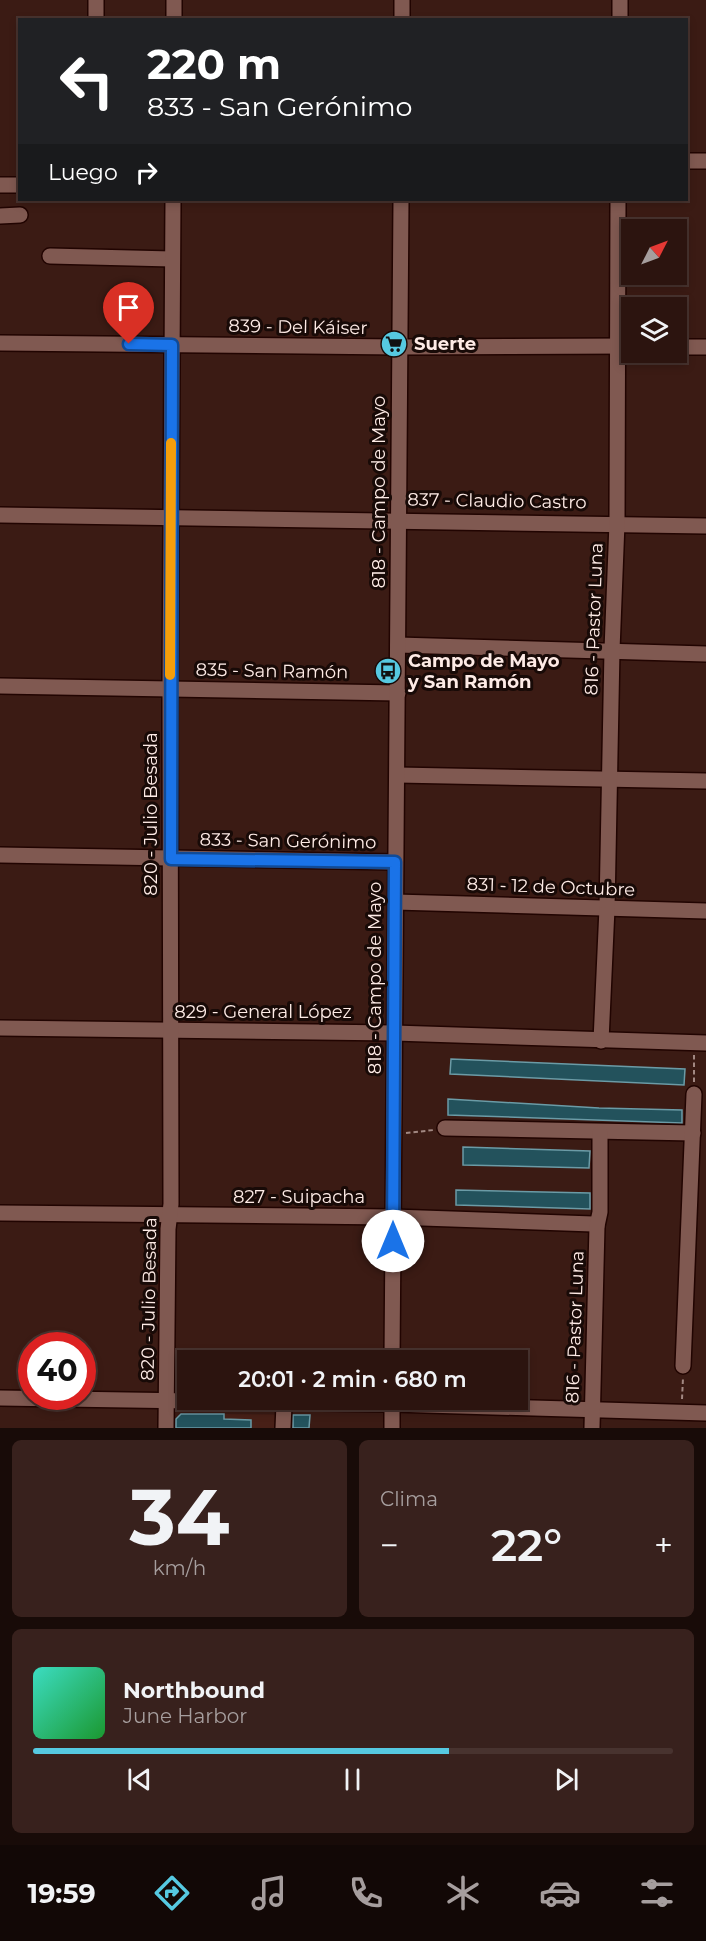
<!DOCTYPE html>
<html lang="es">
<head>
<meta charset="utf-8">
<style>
	:root { --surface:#2c140f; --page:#38211d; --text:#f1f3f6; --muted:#a69e9e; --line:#48332f; --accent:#56c9e1 }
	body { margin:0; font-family:Montserrat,sans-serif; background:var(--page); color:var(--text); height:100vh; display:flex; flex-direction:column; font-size:22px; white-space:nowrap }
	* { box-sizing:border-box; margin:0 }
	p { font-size:20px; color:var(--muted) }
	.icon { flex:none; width:33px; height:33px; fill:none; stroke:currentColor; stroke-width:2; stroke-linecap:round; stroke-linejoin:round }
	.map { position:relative; height:1428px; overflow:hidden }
	.panel { display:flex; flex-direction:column; gap:12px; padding:12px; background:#180b08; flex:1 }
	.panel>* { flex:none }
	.guide { position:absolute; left:18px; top:18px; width:670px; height:183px; border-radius:0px; box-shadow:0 3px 9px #0003,0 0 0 2px var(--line); background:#202124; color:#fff; overflow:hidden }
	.needle { width:39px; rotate:48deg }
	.tools { position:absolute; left:621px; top:219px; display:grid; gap:12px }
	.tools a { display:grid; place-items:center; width:66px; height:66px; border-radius:0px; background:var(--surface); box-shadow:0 3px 9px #0003,0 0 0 2px var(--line); font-size:30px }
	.speed { position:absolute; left:18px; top:1332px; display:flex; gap:12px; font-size:30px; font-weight:700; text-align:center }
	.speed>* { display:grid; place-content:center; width:78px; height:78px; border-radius:50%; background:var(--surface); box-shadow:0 3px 9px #0003,0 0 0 2px var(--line); line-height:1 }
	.speed .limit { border:9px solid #d22; background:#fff; color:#111 }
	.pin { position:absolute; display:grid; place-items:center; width:51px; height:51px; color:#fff; margin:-62px -26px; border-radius:50% 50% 50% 0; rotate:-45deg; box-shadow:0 0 6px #0007 }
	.pin .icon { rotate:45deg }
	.me { position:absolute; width:66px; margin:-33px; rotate:0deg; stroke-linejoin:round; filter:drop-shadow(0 0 4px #0008) }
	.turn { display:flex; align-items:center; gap:21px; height:126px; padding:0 30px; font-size:27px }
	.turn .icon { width:78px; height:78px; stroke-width:2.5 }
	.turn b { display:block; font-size:42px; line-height:51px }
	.then { display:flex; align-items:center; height:57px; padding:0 30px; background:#0003; gap:12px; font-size:22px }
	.big { font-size:45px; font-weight:600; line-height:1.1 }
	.panel .tile { flex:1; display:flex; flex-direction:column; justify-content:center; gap:9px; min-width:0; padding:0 21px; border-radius:9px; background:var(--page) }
	.panel .dial { align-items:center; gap:0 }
	.dial b { font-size:78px; line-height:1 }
	.song { display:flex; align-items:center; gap:18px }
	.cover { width:72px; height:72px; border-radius:9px; background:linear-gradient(135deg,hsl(170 70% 55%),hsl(130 70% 35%)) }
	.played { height:6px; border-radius:3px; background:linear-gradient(90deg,var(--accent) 65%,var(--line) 65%) }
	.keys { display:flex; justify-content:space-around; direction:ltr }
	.heat { display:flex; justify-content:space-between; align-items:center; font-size:33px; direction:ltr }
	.panel .tiles { flex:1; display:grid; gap:12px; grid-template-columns:1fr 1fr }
	.tile:last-child { grid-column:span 2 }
	.trip { position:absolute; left:177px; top:1350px; width:351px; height:60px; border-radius:0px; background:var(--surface); box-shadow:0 3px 9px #0003,0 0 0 2px var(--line); font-weight:600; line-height:60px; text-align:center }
	.menu { display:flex; height:96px; justify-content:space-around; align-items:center; background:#120806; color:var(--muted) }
	.menu .icon { width:42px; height:42px }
	.menu .current { color:var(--accent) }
	.menu b { font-size:27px; color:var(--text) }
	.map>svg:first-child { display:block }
	.built { fill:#482017 }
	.building { fill:#23525c; stroke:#6b9ba6; stroke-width:1.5 }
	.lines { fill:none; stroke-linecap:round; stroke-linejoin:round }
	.minor-casing { stroke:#210401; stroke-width:18 }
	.path { stroke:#a28882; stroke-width:2; stroke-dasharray:4.5 3; stroke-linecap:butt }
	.minor { stroke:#805951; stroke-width:15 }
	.route-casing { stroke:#114b97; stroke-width:15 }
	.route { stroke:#1a73e8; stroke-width:10 }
	.slow { stroke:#f59e0b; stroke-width:10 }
	.labels { text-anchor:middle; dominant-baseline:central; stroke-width:6; stroke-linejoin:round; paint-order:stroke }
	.street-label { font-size:18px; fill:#feebe6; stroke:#180a07 }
	.poi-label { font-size:18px; font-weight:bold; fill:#feebe6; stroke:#180a07; text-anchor:start }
</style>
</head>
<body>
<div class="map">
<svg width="706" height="1428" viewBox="0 0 706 1428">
	<rect width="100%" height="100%" fill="#3b1b14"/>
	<!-- built -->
	<path class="built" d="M224,1414L310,1415L309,1428H224Z"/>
	<!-- building -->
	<g class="building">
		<path d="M451,1059L685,1069L684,1085L450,1074Z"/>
		<path d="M448,1099L599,1108L682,1110V1123L448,1115Z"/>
		<path d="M463,1147L590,1151L589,1168L463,1165Z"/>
		<path d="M456,1190L590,1193V1209L456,1205Z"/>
		<path d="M181,1414H224V1419L251,1420V1428H176V1419Z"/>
		<path d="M293,1415H310L309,1428H293Z"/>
	</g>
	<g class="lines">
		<defs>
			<g id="minor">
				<path d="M96,0V20"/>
				<path d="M174,20V0"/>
				<path d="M402,20V0"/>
				<path d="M620,20V0"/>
				<path d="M687,161H706"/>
				<path d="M0,185H20"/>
				<path d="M0,216L20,215"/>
				<path d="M50,256L172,259"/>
				<path d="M0,343L400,347L632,346"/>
				<path d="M676,347H706"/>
				<path d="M0,515L706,526"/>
				<path d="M398,645L706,654"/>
				<path d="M0,686L398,693"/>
				<path d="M398,775L706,781"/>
				<path d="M0,855L395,862"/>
				<path d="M395,902L706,911"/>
				<path d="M0,1028L394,1033L706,1043"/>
				<path d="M601,1041L607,908L612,650L617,523L618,200"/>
				<path d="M445,1128L693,1133"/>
				<path d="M0,1213L393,1217L593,1224L597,1226"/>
				<path d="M392,1360L401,200"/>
				<path d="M683,1366L694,1094"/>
				<path d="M0,1398L392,1404L706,1413"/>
				<path d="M392,1400V1428"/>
				<path d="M166,1428L168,1229L171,1204L170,688L173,200"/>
				<path d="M283,1428L284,1404"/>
				<path d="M592,1428L597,1226L600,1212V1133"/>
			</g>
		</defs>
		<!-- minor casing -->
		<use href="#minor" class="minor-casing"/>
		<!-- path -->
		<g class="path">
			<path d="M694,1082V1054"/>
			<path d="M406,1133L434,1130"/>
			<path d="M682,1399L683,1378"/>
		</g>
		<!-- minor -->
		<use href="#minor" class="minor"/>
	</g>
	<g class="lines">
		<defs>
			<path id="route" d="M129,344L172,345L171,859L395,862L393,1241"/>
		</defs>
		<!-- route casing -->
		<use href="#route" class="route-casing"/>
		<!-- route -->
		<use href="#route" class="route"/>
		<!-- slow -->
		<path class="slow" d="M170,675L171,443"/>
	</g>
	<!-- icons -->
	<defs>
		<symbol id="supermarket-disc" viewBox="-11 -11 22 22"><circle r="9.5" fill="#56c9e1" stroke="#180a07"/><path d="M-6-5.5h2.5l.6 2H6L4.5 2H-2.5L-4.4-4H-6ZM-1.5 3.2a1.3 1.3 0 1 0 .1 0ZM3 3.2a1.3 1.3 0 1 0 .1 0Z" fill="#111"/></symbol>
		<symbol id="bus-disc" viewBox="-11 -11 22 22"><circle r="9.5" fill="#56c9e1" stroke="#180a07"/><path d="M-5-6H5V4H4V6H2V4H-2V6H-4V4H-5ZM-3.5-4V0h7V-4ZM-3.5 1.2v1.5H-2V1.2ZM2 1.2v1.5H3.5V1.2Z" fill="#111"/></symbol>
	</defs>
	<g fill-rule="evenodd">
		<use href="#supermarket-disc" x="379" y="329" width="30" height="30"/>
		<use href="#bus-disc" x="373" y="656" width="30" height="30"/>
	</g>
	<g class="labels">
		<!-- street labels -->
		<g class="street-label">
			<text transform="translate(298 327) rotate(1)">839 - Del Káiser</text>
			<text transform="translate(379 492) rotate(-90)">818 - Campo de Mayo</text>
			<text transform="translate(497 501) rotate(1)">837 - Claudio Castro</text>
			<text transform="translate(594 619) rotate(-88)">816 - Pastor Luna</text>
			<text transform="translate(272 671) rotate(1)">835 - San Ramón</text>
			<text transform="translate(151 814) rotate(-90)">820 - Julio Besada</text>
			<text transform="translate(288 841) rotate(1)">833 - San Gerónimo</text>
			<text transform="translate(551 887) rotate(2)">831 - 12 de Octubre</text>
			<text transform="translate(375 978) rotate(-90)">818 - Campo de Mayo</text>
			<text x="263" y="1012">829 - General López</text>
			<text x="299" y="1197">827 - Suipacha</text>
			<text transform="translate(149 1299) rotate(-89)">820 - Julio Besada</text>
			<text transform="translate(575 1327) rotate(-88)">816 - Pastor Luna</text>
		</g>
		<!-- poi labels -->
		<g class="poi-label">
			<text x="414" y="344">Suerte</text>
			<text x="408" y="661">Campo de Mayo<tspan x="408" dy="21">y San Ramón</tspan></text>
		</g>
	</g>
</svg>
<div class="tools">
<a><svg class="needle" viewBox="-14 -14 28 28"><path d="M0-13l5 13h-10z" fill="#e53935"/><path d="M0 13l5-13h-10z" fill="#a69e9e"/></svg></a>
<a><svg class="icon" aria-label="layers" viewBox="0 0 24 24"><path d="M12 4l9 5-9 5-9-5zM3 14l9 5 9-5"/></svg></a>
</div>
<div class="speed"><div class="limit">40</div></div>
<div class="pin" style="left:129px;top:344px;background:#d93025"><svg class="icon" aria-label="arrive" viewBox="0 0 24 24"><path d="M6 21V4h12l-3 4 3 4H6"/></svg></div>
<svg class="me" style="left:393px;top:1241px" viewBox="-20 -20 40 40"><circle r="19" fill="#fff"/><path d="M0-13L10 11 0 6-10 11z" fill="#1a73e8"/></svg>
<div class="trip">20:01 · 2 min · 680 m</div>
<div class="guide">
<div class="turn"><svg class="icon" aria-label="left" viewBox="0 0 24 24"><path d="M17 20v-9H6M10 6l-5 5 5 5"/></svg><div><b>220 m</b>833 - San Gerónimo</div></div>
<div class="then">Luego<svg class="icon" aria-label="right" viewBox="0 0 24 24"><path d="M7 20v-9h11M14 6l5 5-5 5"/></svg></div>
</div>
</div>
<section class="panel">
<div class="tiles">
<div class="tile dial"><b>34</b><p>km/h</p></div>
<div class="tile"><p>Clima</p>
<div class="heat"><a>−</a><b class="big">22°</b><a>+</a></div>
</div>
<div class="tile">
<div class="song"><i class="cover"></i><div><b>Northbound</b><p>June Harbor</p></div></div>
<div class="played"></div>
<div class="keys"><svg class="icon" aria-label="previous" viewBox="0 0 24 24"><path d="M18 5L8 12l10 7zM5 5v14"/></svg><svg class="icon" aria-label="pause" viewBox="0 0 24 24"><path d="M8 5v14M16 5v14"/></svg><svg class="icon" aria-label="next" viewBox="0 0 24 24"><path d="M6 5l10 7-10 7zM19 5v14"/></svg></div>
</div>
</div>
</section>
<nav class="menu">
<b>19:59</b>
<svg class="icon current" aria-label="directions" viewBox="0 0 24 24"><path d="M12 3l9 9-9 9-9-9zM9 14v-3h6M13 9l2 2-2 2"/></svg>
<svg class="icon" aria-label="music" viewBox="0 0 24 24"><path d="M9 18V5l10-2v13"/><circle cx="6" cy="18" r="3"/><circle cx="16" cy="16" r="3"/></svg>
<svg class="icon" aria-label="phone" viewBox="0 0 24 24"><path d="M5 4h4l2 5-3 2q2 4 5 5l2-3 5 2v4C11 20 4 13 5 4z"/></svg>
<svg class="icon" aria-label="climate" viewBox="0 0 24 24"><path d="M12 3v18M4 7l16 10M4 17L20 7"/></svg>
<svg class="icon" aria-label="car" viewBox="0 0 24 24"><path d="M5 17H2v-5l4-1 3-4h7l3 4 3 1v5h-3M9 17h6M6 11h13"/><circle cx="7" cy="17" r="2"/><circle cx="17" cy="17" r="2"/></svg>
<svg class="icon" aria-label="filters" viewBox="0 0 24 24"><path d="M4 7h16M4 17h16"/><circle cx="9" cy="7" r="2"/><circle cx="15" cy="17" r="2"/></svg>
</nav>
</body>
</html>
